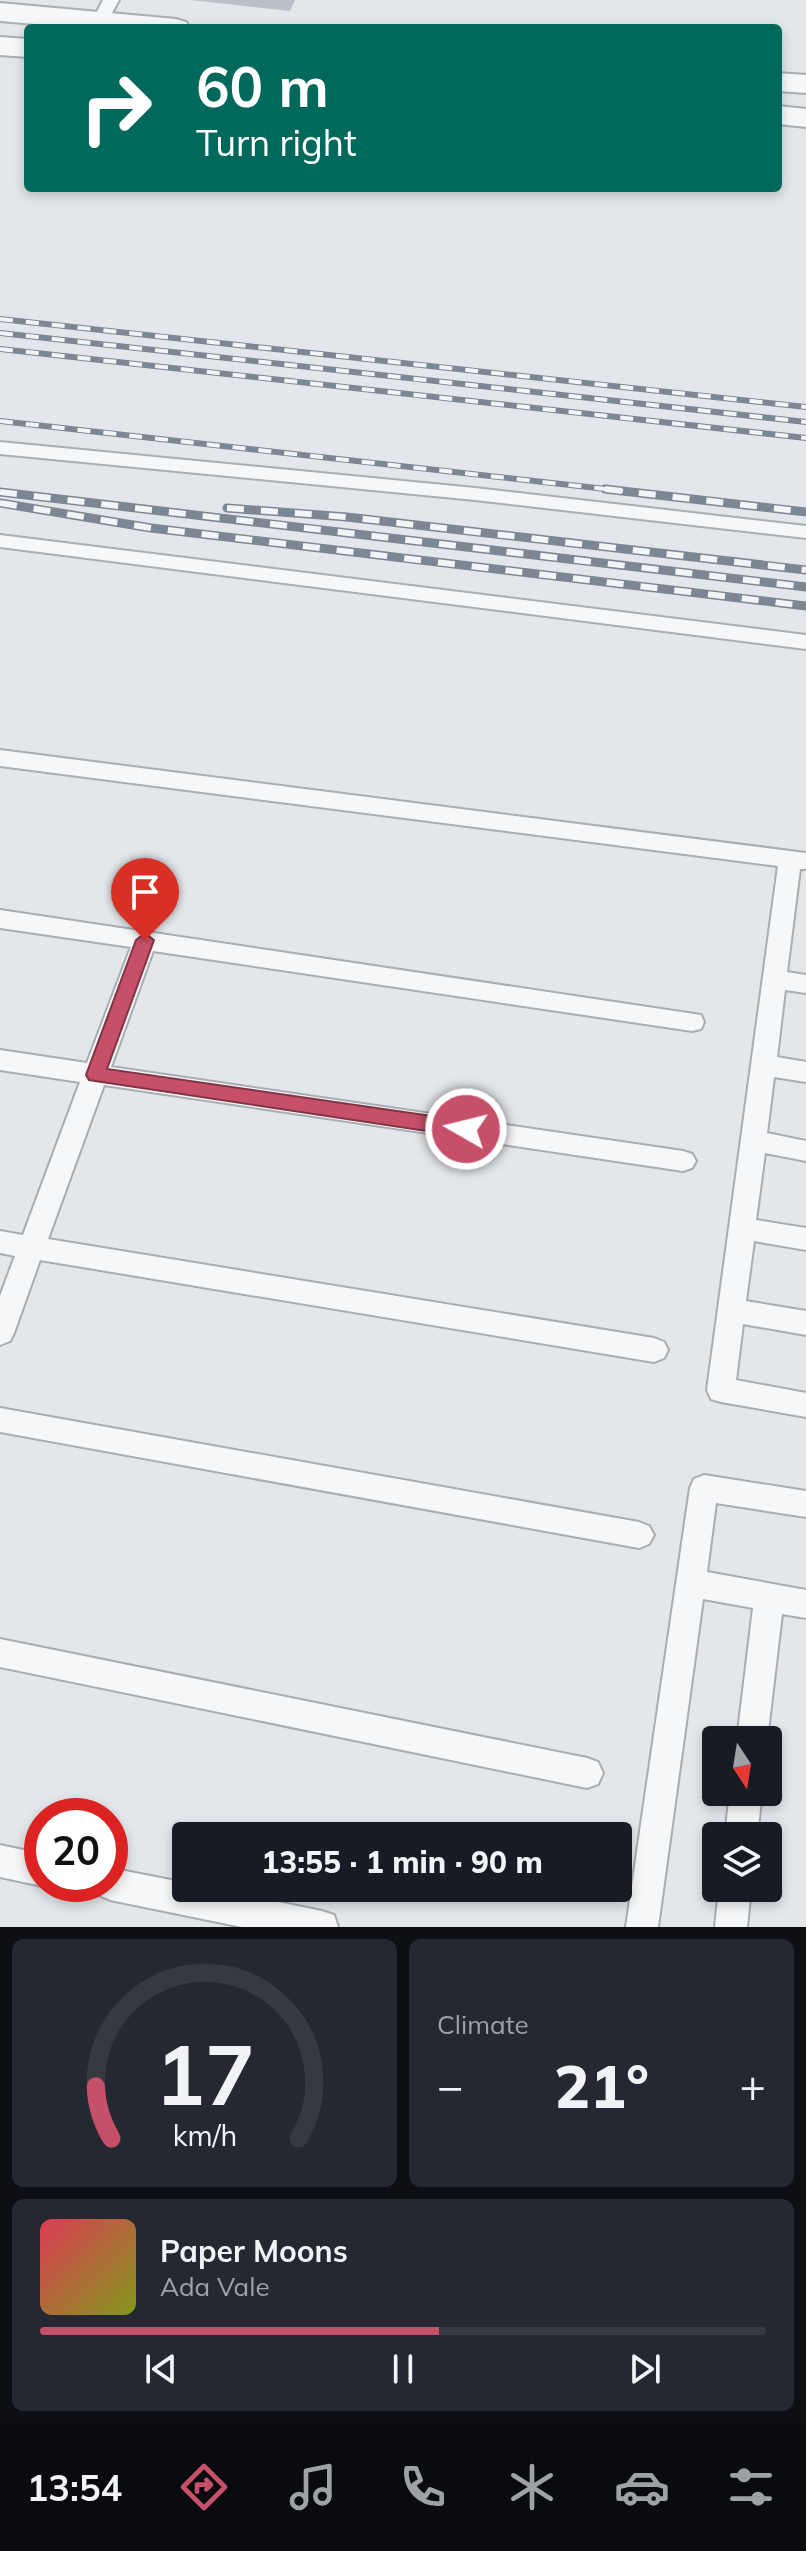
<!DOCTYPE html>
<html lang="en">
<head>
<meta charset="utf-8">
<style>
	:root { --surface:#171b24; --page:#242831; --text:#f1f3f6; --muted:#9ea1a6; --line:#363941; --accent:#c65069 }
	body { margin:0; font-family:Mulish,sans-serif; background:var(--page); color:var(--text); height:100vh; display:flex; flex-direction:column; font-size:30px; white-space:nowrap }
	* { box-sizing:border-box; margin:0 }
	p { font-size:26px; color:var(--muted) }
	.icon { flex:none; width:44px; height:44px; fill:none; stroke:currentColor; stroke-width:2; stroke-linecap:round; stroke-linejoin:round }
	.map { position:relative; height:1927px; overflow:hidden }
	.panel { display:flex; flex-direction:column; gap:12px; padding:12px; background:#0d0f14; flex:1 }
	.panel>* { flex:none }
	.top-card { position:absolute; left:24px; top:24px; width:758px; height:168px; border-radius:8px; box-shadow:0 4px 12px #0003; background:#00695c; color:#fff; overflow:hidden }
	.needle { width:52px; rotate:168deg }
	.controls { position:absolute; left:702px; top:1726px; display:grid; gap:16px }
	.controls a { display:grid; place-items:center; width:80px; height:80px; border-radius:8px; background:var(--surface); box-shadow:0 4px 12px #0003; font-size:40px }
	.speed { position:absolute; left:24px; top:1798px; display:flex; gap:16px; font-size:40px; font-weight:700; text-align:center }
	.speed>* { display:grid; place-content:center; width:104px; height:104px; border-radius:50%; background:var(--surface); box-shadow:0 4px 12px #0003; line-height:1 }
	.speed .limit { border:12px solid #d22; background:#fff; color:#111 }
	.pin { position:absolute; display:grid; place-items:center; width:68px; height:68px; color:#fff; margin:-82px -34px; border-radius:50% 50% 50% 0; rotate:-45deg; box-shadow:0 0 8px #0007 }
	.pin .icon { rotate:45deg }
	.me { position:absolute; width:88px; margin:-44px; rotate:278deg; stroke-linejoin:round; filter:drop-shadow(0 0 6px #0008) }
	.turn { display:flex; align-items:center; gap:28px; height:168px; padding:0 40px; font-size:36px }
	.turn .icon { width:104px; height:104px; stroke-width:2.5 }
	.turn b { display:block; font-size:56px; line-height:68px }
	.big { font-size:60px; font-weight:800; line-height:1.1 }
	.panel .widget { flex:1; display:flex; flex-direction:column; justify-content:center; gap:12px; min-width:0; padding:0 28px; border-radius:12px; background:var(--page) }
	.panel .dial { align-items:center; gap:0 }
	.dial svg { height:208px; overflow:visible; fill:none; stroke:var(--line); stroke-width:7; stroke-linecap:round; text-anchor:middle }
	.dial text { fill:var(--text); stroke:none }
	.song { display:flex; align-items:center; gap:24px }
	.cover { width:96px; height:96px; border-radius:12px; background:linear-gradient(135deg,hsl(350 70% 55%),hsl(70 70% 35%)) }
	.played { height:8px; border-radius:4px; background:linear-gradient(90deg,var(--accent) 55%,var(--line) 55%) }
	.keys { display:flex; justify-content:space-around; direction:ltr }
	.heat { display:flex; justify-content:space-between; align-items:center; font-size:44px; direction:ltr }
	.panel .tiles { flex:1; display:grid; gap:12px; grid-template-columns:1fr 1fr }
	.widget:last-child { grid-column:span 2 }
	.trip { position:absolute; left:172px; top:1822px; width:460px; height:80px; border-radius:8px; background:var(--surface); box-shadow:0 4px 12px #0003; font-weight:800; line-height:80px; text-align:center }
	.tabs { display:flex; height:128px; justify-content:space-around; align-items:center; background:#090b0e; color:var(--muted) }
	.tabs .icon { width:56px; height:56px }
	.tabs .selected { color:var(--accent) }
	.tabs b { font-size:36px; color:var(--text) }
	.map>svg:first-child { display:block }
	.building { fill:#bac0c7 }
	.lines { fill:none; stroke-linecap:round; stroke-linejoin:round }
	.service-casing { stroke:#a8adb4; stroke-width:4 }
	.tertiary-casing { stroke:#a8adb4; stroke-width:4 }
	.service { fill:#f5f7f8; fill-rule:evenodd }
	.tertiary { fill:#f5f7f8; fill-rule:evenodd }
	.rail-far1-casing { stroke:#7d8693; stroke-width:6 }
	.rail-casing { stroke:#7d8693; stroke-width:9 }
	.rail-far1 { stroke:#f2f5f7; stroke-width:4; stroke-dasharray:13; stroke-linecap:butt }
	.rail { stroke:#f2f5f7; stroke-width:6; stroke-dasharray:17; stroke-linecap:butt }
	.route { fill:#c65069; stroke:#813444; stroke-width:2 }
</style>
</head>
<body>
<div class="map">
<svg width="806" height="1927" viewBox="0 0 806 1927">
	<rect width="100%" height="100%" fill="#e3e6ea"/>
	<!-- building -->
	<path class="building" d="M191,0H295L290,11Z"/>
	<g class="lines">
		<defs>
			<g id="service">
				<path d="M103,0H119L106,24L100,26L92,21Z"/>
				<path d="M0,442L475,488L806,526V538L475,500L0,454Z"/>
				<path d="M0,535L806,635V649L0,547Z"/>
				<path d="M0,750L806,853V869H800L787,972L806,975V993L785,990L777,1057L806,1062V1082L774,1077L767,1133L806,1141V1161L765,1153L756,1220L806,1228V1250L754,1241L746,1301L806,1311V1335L743,1324L736,1380L806,1393V1417L721,1402L711,1399L707,1390L778,866L0,766Z"/>
				<path d="M0,910L701,1015L704,1022L701,1029L692,1031L153,951L111,1067L683,1151L692,1154L696,1161L692,1168L683,1171L104,1085L48,1239L654,1338L664,1342L668,1350L664,1358L654,1362L40,1260L14,1333L10,1341L0,1345V1296L15,1256L0,1253V1231L23,1235L80,1082L0,1070V1050L87,1063L131,947L0,928Z"/>
				<path d="M0,1408L639,1522L649,1526L654,1535L649,1544L639,1548L0,1432Z"/>
				<path d="M704,1475L806,1491V1517L716,1503L707,1572L806,1590V1618L782,1614L767,1740H737L753,1608L703,1599L658,1927H626L690,1488L694,1479Z"/>
				<path d="M0,1639L587,1758L598,1762L603,1773L598,1784L587,1788L0,1667Z"/>
				<path d="M730,1792H762L757,1836H725Z"/>
				<path d="M0,1845L42,1854V1884H47L42,1886L0,1877Z"/>
				<path d="M110,1868L186,1883V1888H210L322,1911L334,1915L338,1927H242L110,1900L99,1895L94,1884H110Z"/>
				<path d="M719,1888H751L747,1927H715Z"/>
			</g>
			<g id="tertiary">
				<path d="M0,3L176,19L186,22L190,28H82L0,21Z"/>
				<path d="M0,37L28,39V57L0,55Z"/>
				<path d="M778,73L806,75V93L778,91Z"/>
				<path d="M778,106L806,109V127L778,124Z"/>
			</g>
		</defs>
		<!-- service casing -->
		<use href="#service" class="service-casing"/>
		<!-- tertiary casing -->
		<use href="#tertiary" class="tertiary-casing"/>
		<!-- service -->
		<use href="#service" class="service"/>
		<!-- tertiary -->
		<use href="#tertiary" class="tertiary"/>
		<defs>
			<g id="rail-far1">
				<path d="M0,319L806,407"/>
				<path d="M0,333L806,422"/>
				<path d="M0,349L806,438"/>
				<path d="M0,421L623,491"/>
			</g>
			<g id="rail">
				<path d="M605,489L806,512"/>
				<path d="M0,492L806,587"/>
				<path d="M0,503L151,528L806,606"/>
				<path d="M227,508L347,517L806,570"/>
			</g>
		</defs>
		<!-- rail-far1 casing -->
		<use href="#rail-far1" class="rail-far1-casing"/>
		<!-- rail casing -->
		<use href="#rail" class="rail-casing"/>
		<!-- rail-far1 -->
		<use href="#rail-far1" class="rail-far1"/>
		<!-- rail -->
		<use href="#rail" class="rail"/>
	</g>
	<!-- route -->
	<path class="route" d="M145,933L154,940L107,1069L466,1121L476,1129L473,1134L466,1137L89,1080L86,1075L136,940Z"/>
</svg>
<div class="controls">
<a><svg class="needle" viewBox="-14 -14 28 28"><path d="M0-13l5 13h-10z" fill="#e53935"/><path d="M0 13l5-13h-10z" fill="#9ea1a6"/></svg></a>
<a><svg class="icon" aria-label="layers" viewBox="0 0 24 24"><path d="M12 4l9 5-9 5-9-5zM3 14l9 5 9-5"/></svg></a>
</div>
<div class="speed"><div class="limit">20</div></div>
<div class="pin" style="left:145px;top:940px;background:#d93025"><svg class="icon" aria-label="arrive" viewBox="0 0 24 24"><path d="M6 21V4h12l-3 4 3 4H6"/></svg></div>
<svg class="me" style="left:466px;top:1129px" viewBox="-20 -20 40 40"><circle r="17" fill="#c65069" stroke="#fff" stroke-width="3"/><path d="M0-11L8 9 0 5-8 9z" fill="#fff"/></svg>
<div class="trip">13:55 · 1 min · 90 m</div>
<div class="top-card">
<div class="turn"><svg class="icon" aria-label="right" viewBox="0 0 24 24"><path d="M7 20v-9h11M14 6l5 5-5 5"/></svg><div><b>60 m</b>Turn right</div></div>
</div>
</div>
<section class="panel">
<div class="tiles">
<div class="widget dial"><svg viewBox="0 0 100 80">
<path d="M14 69A42 42 0 1 1 86 69"/>
<path d="M14 69A42 42 0 0 1 8 49" stroke="#c65069"/>
<text x="50" y="56" font-size="32" font-weight="700">17</text>
<text x="50" y="72" font-size="11">km/h</text>
</svg></div>
<div class="widget"><p>Climate</p>
<div class="heat"><a>−</a><b class="big">21°</b><a>+</a></div>
</div>
<div class="widget">
<div class="song"><i class="cover"></i><div><b>Paper Moons</b><p>Ada Vale</p></div></div>
<div class="played"></div>
<div class="keys"><svg class="icon" aria-label="previous" viewBox="0 0 24 24"><path d="M18 5L8 12l10 7zM5 5v14"/></svg><svg class="icon" aria-label="pause" viewBox="0 0 24 24"><path d="M8 5v14M16 5v14"/></svg><svg class="icon" aria-label="next" viewBox="0 0 24 24"><path d="M6 5l10 7-10 7zM19 5v14"/></svg></div>
</div>
</div>
</section>
<nav class="tabs">
<b>13:54</b>
<svg class="icon selected" aria-label="directions" viewBox="0 0 24 24"><path d="M12 3l9 9-9 9-9-9zM9 14v-3h6M13 9l2 2-2 2"/></svg>
<svg class="icon" aria-label="music" viewBox="0 0 24 24"><path d="M9 18V5l10-2v13"/><circle cx="6" cy="18" r="3"/><circle cx="16" cy="16" r="3"/></svg>
<svg class="icon" aria-label="phone" viewBox="0 0 24 24"><path d="M5 4h4l2 5-3 2q2 4 5 5l2-3 5 2v4C11 20 4 13 5 4z"/></svg>
<svg class="icon" aria-label="climate" viewBox="0 0 24 24"><path d="M12 3v18M4 7l16 10M4 17L20 7"/></svg>
<svg class="icon" aria-label="car" viewBox="0 0 24 24"><path d="M5 17H2v-5l4-1 3-4h7l3 4 3 1v5h-3M9 17h6M6 11h13"/><circle cx="7" cy="17" r="2"/><circle cx="17" cy="17" r="2"/></svg>
<svg class="icon" aria-label="filters" viewBox="0 0 24 24"><path d="M4 7h16M4 17h16"/><circle cx="9" cy="7" r="2"/><circle cx="15" cy="17" r="2"/></svg>
</nav>
</body>
</html>
